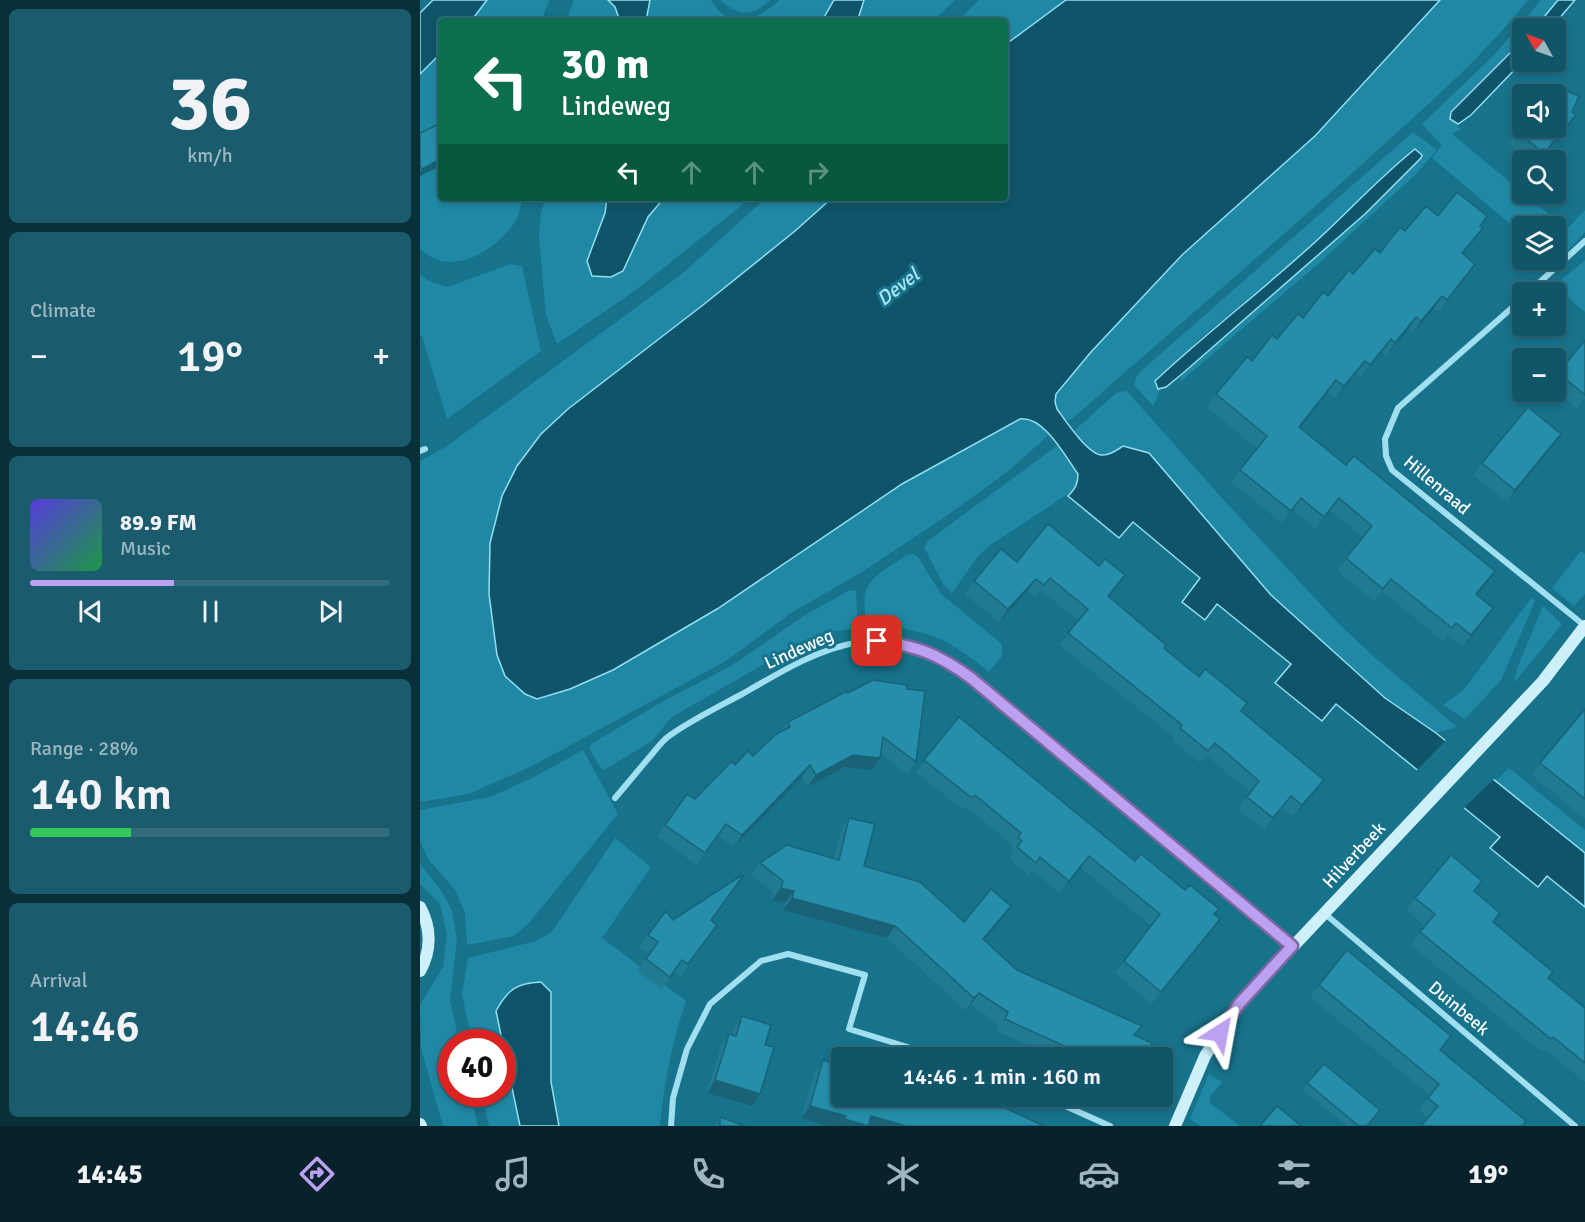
<!DOCTYPE html>
<html lang="en">
<head>
<meta charset="utf-8">
<style>
	:root { --surface:#115668; --page:#1a5c6e; --text:#f1f3f6; --muted:#9cb7c0; --line:#306c7c; --accent:#bca0f2 }
	body { margin:0; font-family:Signika,sans-serif; background:var(--page); color:var(--text); height:100vh; display:flex; flex-direction:column; font-size:22px; white-space:nowrap }
	* { box-sizing:border-box; margin:0 }
	p { font-size:20px; color:var(--muted) }
	.icon { flex:none; width:33px; height:33px; fill:none; stroke:currentColor; stroke-width:2; stroke-linecap:round; stroke-linejoin:round }
	.map { position:relative; flex:1; overflow:hidden }
	.side { display:flex; flex-direction:column; gap:9px; padding:9px; background:#092f39; width:420px }
	.side>* { flex:none }
	.banner { position:absolute; left:18px; top:18px; width:570px; height:183px; border-radius:6px; box-shadow:0 3px 9px #0003,0 0 0 2px var(--line); background:#0b6e4f; color:#fff; overflow:hidden }
	.needle { width:39px; rotate:310deg }
	.tools { position:absolute; left:1092px; top:18px; display:grid; gap:12px }
	.tools a { display:grid; place-items:center; width:54px; height:54px; border-radius:6px; background:var(--surface); box-shadow:0 3px 9px #0003,0 0 0 2px var(--line); font-size:30px }
	.speed { position:absolute; left:18px; top:1029px; display:flex; gap:12px; font-size:30px; font-weight:700; text-align:center }
	.speed>* { display:grid; place-content:center; width:78px; height:78px; border-radius:50%; background:var(--surface); box-shadow:0 3px 9px #0003,0 0 0 2px var(--line); line-height:1 }
	.speed .limit { border:9px solid #d22; background:#fff; color:#111 }
	.pin { position:absolute; display:grid; place-items:center; width:51px; height:51px; color:#fff; margin:-26px; border-radius:12px; box-shadow:0 3px 9px #0006 }
	.me { position:absolute; width:66px; margin:-33px; rotate:34deg; stroke-linejoin:round; filter:drop-shadow(0 0 4px #0008) }
	.turn { display:flex; align-items:center; gap:21px; height:126px; padding:0 24px; font-size:27px }
	.turn .icon { width:78px; height:78px; stroke-width:2.5 }
	.turn b { display:block; font-size:42px; line-height:51px }
	.lanes { display:flex; align-items:center; height:57px; padding:0 24px; background:#0003; justify-content:center; gap:30px; direction:ltr }
	.lanes .off { opacity:.35 }
	.big { font-size:45px; font-weight:600; line-height:1.1 }
	.side .widget { flex:1; display:flex; flex-direction:column; justify-content:center; gap:9px; min-width:0; padding:0 21px; border-radius:9px; background:var(--page) }
	.side .dial { align-items:center; gap:0 }
	.dial b { font-size:78px; line-height:1 }
	.song { display:flex; align-items:center; gap:18px }
	.cover { width:72px; height:72px; border-radius:9px; background:linear-gradient(135deg,hsl(250 70% 55%),hsl(140 70% 35%)) }
	.played { height:6px; border-radius:3px; background:linear-gradient(90deg,var(--accent) 40%,var(--line) 40%) }
	.keys { display:flex; justify-content:space-around; direction:ltr }
	.heat { display:flex; justify-content:space-between; align-items:center; font-size:33px; direction:ltr }
	.charge { height:9px; border-radius:4px; background:linear-gradient(90deg,#34c759 28%,var(--line) 0) }
	.trip { position:absolute; left:411px; top:1047px; width:342px; height:60px; border-radius:6px; background:var(--surface); box-shadow:0 3px 9px #0003,0 0 0 2px var(--line); font-weight:600; line-height:60px; text-align:center }
	.tabs { display:flex; height:96px; justify-content:space-around; align-items:center; background:#07222a; color:var(--muted) }
	.tabs .icon { width:42px; height:42px }
	.tabs .selected { color:var(--accent) }
	.tabs b { font-size:27px; color:var(--text) }
	main { display:flex; flex:1; min-height:0 }
	.map>svg:first-child { display:block }
	.green { fill:#1f89a5 }
	.water { fill:#0f5469; stroke:#93dff1; stroke-width:1.5 }
	.pier { fill:#17728b }
	.lines { fill:none; stroke-linecap:round; stroke-linejoin:round }
	.street { stroke:#a0dfef; stroke-width:6 }
	.secondary { stroke:#cef0fa; stroke-width:12 }
	.wall { fill:#207a92 }
	.shaded-wall { fill:#1a6377 }
	.building { fill:#258eaa; stroke:#1a6377; stroke-width:1.5 }
	.route-casing { stroke:#7a689d; stroke-width:15 }
	.route { stroke:#bca0f2; stroke-width:10 }
	.labels { text-anchor:middle; dominant-baseline:central; stroke-width:6; stroke-linejoin:round; paint-order:stroke }
	.street-label { font-size:18px; fill:#fff; stroke:#17728b }
	.water-label { font-size:20px; font-style:italic; fill:#ace7f6; stroke:#17728b }
</style>
</head>
<body>
<main>
<section class="side">
<div class="widget dial"><b>36</b><p>km/h</p></div>
<div class="widget"><p>Climate</p>
<div class="heat"><a>−</a><b class="big">19°</b><a>+</a></div>
</div>
<div class="widget">
<div class="song"><i class="cover"></i><div><b>89.9 FM</b><p>Music</p></div></div>
<div class="played"></div>
<div class="keys"><svg class="icon" aria-label="previous" viewBox="0 0 24 24"><path d="M18 5L8 12l10 7zM5 5v14"/></svg><svg class="icon" aria-label="pause" viewBox="0 0 24 24"><path d="M8 5v14M16 5v14"/></svg><svg class="icon" aria-label="next" viewBox="0 0 24 24"><path d="M6 5l10 7-10 7zM19 5v14"/></svg></div>
</div>
<div class="widget"><p>Range · 28%</p><b class="big">140 km</b><div class="charge"></div></div>
<div class="widget"><p>Arrival</p><b class="big">14:46</b></div>
</section>
<div class="map">
<svg width="1165" height="1126" viewBox="0 0 1165 1126">
	<rect width="100%" height="100%" fill="#17728b"/>
	<!-- green -->
	<g class="green">
		<path d="M67,0H130L124,13V21H51Z"/>
		<path d="M154,0H188L195,7L200,21H146Z"/>
		<path d="M230,0H291C309,33 338,19 360,0H414L402,21H226Z"/>
		<path d="M300,0H350C332,18 317,15 300,0Z"/>
		<path d="M444,0H535L513,21H436Z"/>
		<path d="M559,0H646L585,45V21H538Z"/>
		<path d="M1020,0H1108C1062,58 1004,108 950,157C852,246 751,331 652,419L646,420C639,411 634,406 636,394L671,352L762,255L895,136Z"/>
		<path d="M1121,0H1138L1115,28H1102V41L1031,112L1030,119L1041,129L1032,134L1147,229L1165,210V232L1137,263L1132,260H1136V226H1102V234L1012,158L1022,145L1002,124L1075,54Z"/>
		<path d="M21,53V198H103C100,206 99,218 93,225C71,253 31,278 0,249V74Z"/>
		<path d="M993,132L1017,150L996,174L898,264L760,382L762,374L945,214L1001,158L988,154L885,251L777,341L738,389H741L733,406L714,385L716,377L721,371Z"/>
		<path d="M126,198H187L185,213L167,261L203,271L228,217L244,198H331L216,290L137,344L126,315L119,237L121,212Z"/>
		<path d="M346,198H412L375,231L283,305L82,496L70,543L69,594L77,655L193,670L297,609L482,484L600,419C614,417 619,425 629,435L587,472L525,517L442,572L371,613L306,661L110,767L49,794L0,802V461L27,446L263,273Z"/>
		<path d="M1165,260V312L1134,286Z"/>
		<path d="M90,264L102,266L121,351L27,419L2,336L0,334V275L11,282L28,287Z"/>
		<path d="M707,391L800,496L918,623L952,655L1037,727L1016,733L1011,732L965,698L851,595L730,453L704,446C678,463 671,450 654,431L696,393Z"/>
		<path d="M638,445L658,475V481L654,490L569,546L559,555L532,593L523,584L504,547L509,540Z"/>
		<path d="M1161,551L1165,554V594L1154,606L1132,588Z"/>
		<path d="M493,554L498,557L521,594L582,644V656L569,672C527,637 501,626 446,627C446,617 443,604 445,594C449,575 473,565 487,555Z"/>
		<path d="M430,590L436,591L438,629C417,629 401,634 382,642L252,717L232,741L184,770L180,767L169,748L171,744L245,700L311,666L385,615Z"/>
		<path d="M1112,597L1115,601L1081,680L1045,719L1023,705L1041,692L1049,683Z"/>
		<path d="M1123,606L1142,624L1094,683L1098,666Z"/>
		<path d="M163,750L198,814L109,923L94,936L47,945L45,913L35,890L8,859L0,841V810L70,797L114,777Z"/>
		<path d="M1089,768L1165,830V853L1075,781Z"/>
		<path d="M195,838L231,867L182,938L266,1001C252,1042 244,1083 240,1126H139L131,1082V992L76,1011L82,1042H52L42,994L48,958L116,941L132,932Z"/>
		<path d="M0,864L21,890L32,911L37,940L30,1000L39,1042H32V1094H50L58,1126H23L1,1048L0,1005L23,967L27,934L20,904L0,884Z"/>
		<path d="M83,1045L100,1126H69L62,1094H82Z"/>
		<path d="M789,1074L802,1082L790,1096V1103L820,1126H780L770,1119Z"/>
	</g>
	<!-- water -->
	<g class="water">
		<path d="M13,0H67L51,21H21V53L0,74V13Z"/>
		<path d="M188,0H230L226,21H200L195,7Z"/>
		<path d="M414,0H444L438,19L436,21H402Z"/>
		<path d="M646,0H1020L895,136L762,255L671,352L636,394L635,402L637,409C645,420 667,453 681,455C689,456 697,450 703,446L729,453L851,595L965,698L1016,733L1165,853V907L1127,876L1118,887L1070,848L1080,837L916,704L902,721L855,683L871,664L797,604L785,620L762,602L780,578L713,522L699,538L648,496C655,489 658,484 658,474C645,456 624,416 600,419L482,484L297,609L193,670L150,689L117,699L105,694L85,676L77,655L69,594L70,543L82,496L97,466L121,434L148,409L283,305L375,231L412,198H585V45Z"/>
		<path d="M1138,0H1155L1131,28H1115Z"/>
		<path d="M1102,41V61L1100,64L1051,115L1038,124L1030,119L1031,112Z"/>
		<path d="M995,149L1002,155L1001,158L945,214L762,374L746,387L738,389L735,381C783,336 835,296 884,252C922,219 956,180 995,149Z"/>
		<path d="M187,198H244L228,217L203,271L191,277L172,276L167,261L185,213Z"/>
		<path d="M121,982L131,992V1082L139,1126H100L76,1011C88,989 97,983 121,982Z"/>
	</g>
	<!-- pier -->
	<path class="pier" d="M1027,739L1076,777L1042,810L995,772Z"/>
	<g class="lines">
		<!-- street -->
		<g class="street">
			<path d="M1109,292L1165,241"/>
			<path d="M1102,299L978,408L965,439L966,456L972,470L1165,626"/>
			<path d="M0,451L5,449"/>
			<path d="M195,798C208,783 220,768 233,753C238,747 243,740 249,736C271,720 300,706 324,693C408,644 463,613 551,678L872,946"/>
			<path d="M904,913L1155,1126"/>
			<path d="M623,1096L690,1126"/>
			<path d="M251,1126L253,1098L267,1049L290,1004L341,961L368,954L445,975L429,1029L523,1058"/>
		</g>
		<!-- secondary -->
		<g class="secondary">
			<path d="M0,907C11,927 12,950 0,971"/>
			<path d="M0,1124L1,1126"/>
			<path d="M755,1126L785,1056L819,1004L1123,681L1165,626"/>
		</g>
	</g>
	<!-- wall -->
	<g class="wall">
		<path d="M21,100V117L16,107Z"/>
		<path d="M1152,112L1156,115L1147,127L1120,160H1109L1089,144L1097,132Z"/>
		<path d="M1018,216L1060,226L1063,228L1043,254L1046,276L1018,312L1014,308L992,334L988,330L967,355L962,352L941,377L936,373L915,398L908,392L880,428L926,465L1075,571L1057,595L1065,620L1043,647L1028,635L1023,641L962,591L954,601L917,570L943,537L910,510L895,529L873,510L862,523L811,482L837,448L787,407L796,394L832,361L985,231Z"/>
		<path d="M1165,340V400L1164,399L1156,408L1136,391V376Z"/>
		<path d="M1141,434L1132,447L1087,502L1053,475L1062,463Z"/>
		<path d="M597,562L679,566L705,575L689,596L744,648L904,780L895,792L874,817L862,808L844,830L818,809L830,792L786,755L780,763L752,740L754,737L639,645L658,621L621,590L615,597L607,591L579,622L545,594L554,581Z"/>
		<path d="M487,689L496,762L487,774L461,754L452,770L425,767L387,787L382,777L314,847L298,836L277,865L237,837L267,794L275,799L315,765L333,756L361,731L368,722L428,693Z"/>
		<path d="M1165,709V819L1112,775L1120,763Z"/>
		<path d="M504,760L715,861L795,915L791,931L732,1004L695,973L731,926L661,868L640,893L612,870L608,875L589,859L593,852L590,849L593,845L546,807L543,810L496,772Z"/>
		<path d="M429,818L444,866L544,922L591,906L583,918L564,940L597,970L722,1026L715,1036L726,1058H635L577,1031L579,1024L551,1005L546,1011L467,938L363,910L365,903L352,900L354,893L331,875L340,863L414,858L421,830Z"/>
		<path d="M1062,881L1055,891L1073,923L1129,979L1165,1008V1082L1124,1049L1122,1052L991,945L1005,926L986,910L995,898Z"/>
		<path d="M253,920H291L297,925L260,977L254,972L242,989L217,971L229,954L219,947L228,935Z"/>
		<path d="M899,985L1021,1051L1106,1121L1008,1118L999,1110L1010,1095L890,997Z"/>
		<path d="M322,1016L345,1045L332,1106L287,1093L301,1046L309,1034L312,1035L314,1029Z"/>
		<path d="M459,1048L490,1058H453Z"/>
		<path d="M418,1057L624,1126H408L381,1118L395,1072L403,1060L413,1063Z"/>
		<path d="M887,1083L956,1117L948,1126H927L883,1090Z"/>
		<path d="M300,1117L325,1126H294Z"/>
	</g>
	<!-- shaded-wall -->
	<g class="shaded-wall">
		<path d="M1156,115L1147,127L1119,160L1124,153Z"/>
		<path d="M21,159V164L19,167L0,176V171L2,169Z"/>
		<path d="M1063,228L1054,240L1033,266L1042,253Z"/>
		<path d="M1022,296L1014,308L992,334L1001,321Z"/>
		<path d="M996,317L988,330L967,355L975,343Z"/>
		<path d="M971,339L962,352L941,377L950,365Z"/>
		<path d="M945,361L936,373L915,398L924,386Z"/>
		<path d="M916,380L908,392L871,440L879,427Z"/>
		<path d="M1141,434L1132,447L1087,502L1095,490Z"/>
		<path d="M881,498L873,510L862,523L871,511Z"/>
		<path d="M1075,571L1067,583L1048,607L1056,594Z"/>
		<path d="M705,575L697,587L679,608L688,596Z"/>
		<path d="M616,579L607,591L579,622L588,609Z"/>
		<path d="M1073,608L1065,620L1043,647L1051,635Z"/>
		<path d="M433,755L460,758L452,770L425,767L387,787L396,775Z"/>
		<path d="M390,765L382,777L314,847L322,835Z"/>
		<path d="M904,780L895,792L874,817L882,805Z"/>
		<path d="M871,796L862,808L844,830L853,818Z"/>
		<path d="M669,856L661,868L640,893L649,881Z"/>
		<path d="M361,888L374,891L365,903L352,900Z"/>
		<path d="M372,898L475,926L467,938L363,910Z"/>
		<path d="M591,906L583,918L554,952L563,939Z"/>
		<path d="M800,919L791,931L732,1004L741,992Z"/>
		<path d="M559,993L551,1005L546,1011L554,998Z"/>
		<path d="M295,1080L340,1094L332,1106L287,1093Z"/>
		<path d="M390,1106L426,1116L420,1126H408L381,1118Z"/>
		<path d="M451,1116L486,1126H420L425,1119Z"/>
	</g>
	<!-- building -->
	<g class="building">
		<path d="M1140,88L1159,96L1152,112L1156,115L1124,153L1097,132L1102,125V128H1136V94H1135Z"/>
		<path d="M21,123V159L2,169L0,165V133Z"/>
		<path d="M1037,192L1067,216L1060,226L1063,228L1042,253L1055,264L1027,300L1022,296L1001,321L996,317L975,343L971,339L950,365L945,361L924,386L916,380L879,427L926,465L934,456L1075,571L1056,594L1073,608L1051,635L1036,623L1032,628L971,579L963,589L926,558L952,526L919,498L904,517L881,498L871,511L820,470L847,436L796,394L827,357L832,361L852,335L857,339L878,314L883,318L903,292L908,296L929,270L933,274L955,249L960,253L980,227L985,231L1006,206L1018,216Z"/>
		<path d="M1165,340V395L1138,373Z"/>
		<path d="M1108,407L1141,434L1095,490L1062,463Z"/>
		<path d="M628,524L679,566L685,559L705,575L688,596L746,645L744,648L779,677L785,669L827,703L821,711L904,780L882,805L871,796L853,818L827,797L839,781L795,743L788,751L760,728L762,725L648,633L668,609L630,578L624,585L616,579L588,609L554,581L581,549L597,562Z"/>
		<path d="M453,680L487,685V689L505,691L496,762L463,737L460,758L433,755L396,775L390,765L322,835L306,824L285,853L245,825L267,794L275,799L312,761L315,765L328,751L333,756L355,735L370,727L368,722L427,691L428,693Z"/>
		<path d="M1165,709V799L1120,763Z"/>
		<path d="M539,717L715,861L721,854L765,890L770,885L799,909L794,914L800,919L741,992L704,961L740,914L669,856L649,881L620,857L616,863L597,847L602,841L598,837L601,833L555,795L552,798L504,760Z"/>
		<path d="M429,818L455,824L444,866L500,882L544,922L571,889L591,906L563,939L597,970L722,1026L714,1035L732,1043L726,1058H671L585,1019L588,1012L559,993L554,998L475,926L372,898L374,891L361,888L363,881L340,863L367,845L419,860Z"/>
		<path d="M1031,855L1062,881L1054,891L1080,913L1073,922L1133,972L1128,978L1165,1008V1063L1133,1037L1131,1039L1000,932L1015,914L995,898Z"/>
		<path d="M322,875L323,876L291,920L297,925L268,964L262,960L250,977L226,959L238,942L228,935L246,911L253,920Z"/>
		<path d="M927,950L1031,1036L1020,1050L1106,1121L1102,1126H1001L1018,1106L1008,1098L1019,1084L899,985Z"/>
		<path d="M322,1016L351,1025L345,1045L354,1047L340,1094L295,1080L309,1034L316,1036Z"/>
		<path d="M459,1048L490,1058H456Z"/>
		<path d="M418,1057L422,1058V1096H554L570,1101L624,1126H486L451,1116L448,1126L425,1119L426,1116L390,1106L403,1060L416,1064Z"/>
		<path d="M904,1064L960,1110L947,1126H939L887,1083Z"/>
		<path d="M857,1106L881,1126H840Z"/>
		<path d="M300,1117L325,1126H300Z"/>
	</g>
	<g class="lines">
		<defs>
			<path id="route" d="M457,641C498,646 518,654 551,678L872,946L819,1004L800,1033"/>
		</defs>
		<!-- route casing -->
		<use href="#route" class="route-casing"/>
		<!-- route -->
		<use href="#route" class="route"/>
	</g>
	<g class="labels">
		<!-- street labels -->
		<g class="street-label">
			<text transform="translate(1017 485) rotate(40)">Hillenraad</text>
			<text transform="translate(379 649) rotate(-24)">Lindeweg</text>
			<text transform="translate(934 855) rotate(-47)">Hilverbeek</text>
			<text transform="translate(1039 1008) rotate(40)">Duinbeek</text>
		</g>
		<!-- water labels -->
		<g class="water-label">
			<text transform="translate(478 287) rotate(-38)">Devel</text>
		</g>
	</g>
</svg>
<div class="tools">
<a><svg class="needle" viewBox="-14 -14 28 28"><path d="M0-13l5 13h-10z" fill="#e53935"/><path d="M0 13l5-13h-10z" fill="#9cb7c0"/></svg></a>
<a><svg class="icon" aria-label="sound" viewBox="0 0 24 24"><path d="M4 9h4l5-4v14l-5-4H4zM17 9q2 3 0 6"/></svg></a>
<a><svg class="icon" aria-label="search" viewBox="0 0 24 24"><circle cx="10" cy="10" r="6"/><path d="M15 15l6 6"/></svg></a>
<a><svg class="icon" aria-label="layers" viewBox="0 0 24 24"><path d="M12 4l9 5-9 5-9-5zM3 14l9 5 9-5"/></svg></a>
<a>+</a>
<a>−</a>
</div>
<div class="speed"><div class="limit">40</div></div>
<div class="pin" style="left:457px;top:641px;background:#d93025"><svg class="icon" aria-label="arrive" viewBox="0 0 24 24"><path d="M6 21V4h12l-3 4 3 4H6"/></svg></div>
<svg class="me" style="left:800px;top:1033px" viewBox="-20 -20 40 40"><path d="M0-17L14 15 0 8-14 15z" fill="#bca0f2" stroke="#fff" stroke-width="4"/></svg>
<div class="trip">14:46 · 1 min · 160 m</div>
<div class="banner">
<div class="turn"><svg class="icon" aria-label="left" viewBox="0 0 24 24"><path d="M17 20v-9H6M10 6l-5 5 5 5"/></svg><div><b>30 m</b>Lindeweg</div></div>
<div class="lanes"><svg class="icon" aria-label="left" viewBox="0 0 24 24"><path d="M17 20v-9H6M10 6l-5 5 5 5"/></svg><svg class="icon off" aria-label="ahead" viewBox="0 0 24 24"><path d="M12 20V5M6 11l6-6 6 6"/></svg><svg class="icon off" aria-label="ahead" viewBox="0 0 24 24"><path d="M12 20V5M6 11l6-6 6 6"/></svg><svg class="icon off" aria-label="right" viewBox="0 0 24 24"><path d="M7 20v-9h11M14 6l5 5-5 5"/></svg></div>
</div>
</div>
</main>
<nav class="tabs">
<b>14:45</b>
<svg class="icon selected" aria-label="directions" viewBox="0 0 24 24"><path d="M12 3l9 9-9 9-9-9zM9 14v-3h6M13 9l2 2-2 2"/></svg>
<svg class="icon" aria-label="music" viewBox="0 0 24 24"><path d="M9 18V5l10-2v13"/><circle cx="6" cy="18" r="3"/><circle cx="16" cy="16" r="3"/></svg>
<svg class="icon" aria-label="phone" viewBox="0 0 24 24"><path d="M5 4h4l2 5-3 2q2 4 5 5l2-3 5 2v4C11 20 4 13 5 4z"/></svg>
<svg class="icon" aria-label="climate" viewBox="0 0 24 24"><path d="M12 3v18M4 7l16 10M4 17L20 7"/></svg>
<svg class="icon" aria-label="car" viewBox="0 0 24 24"><path d="M5 17H2v-5l4-1 3-4h7l3 4 3 1v5h-3M9 17h6M6 11h13"/><circle cx="7" cy="17" r="2"/><circle cx="17" cy="17" r="2"/></svg>
<svg class="icon" aria-label="filters" viewBox="0 0 24 24"><path d="M4 7h16M4 17h16"/><circle cx="9" cy="7" r="2"/><circle cx="15" cy="17" r="2"/></svg>
<b>19°</b>
</nav>
</body>
</html>
